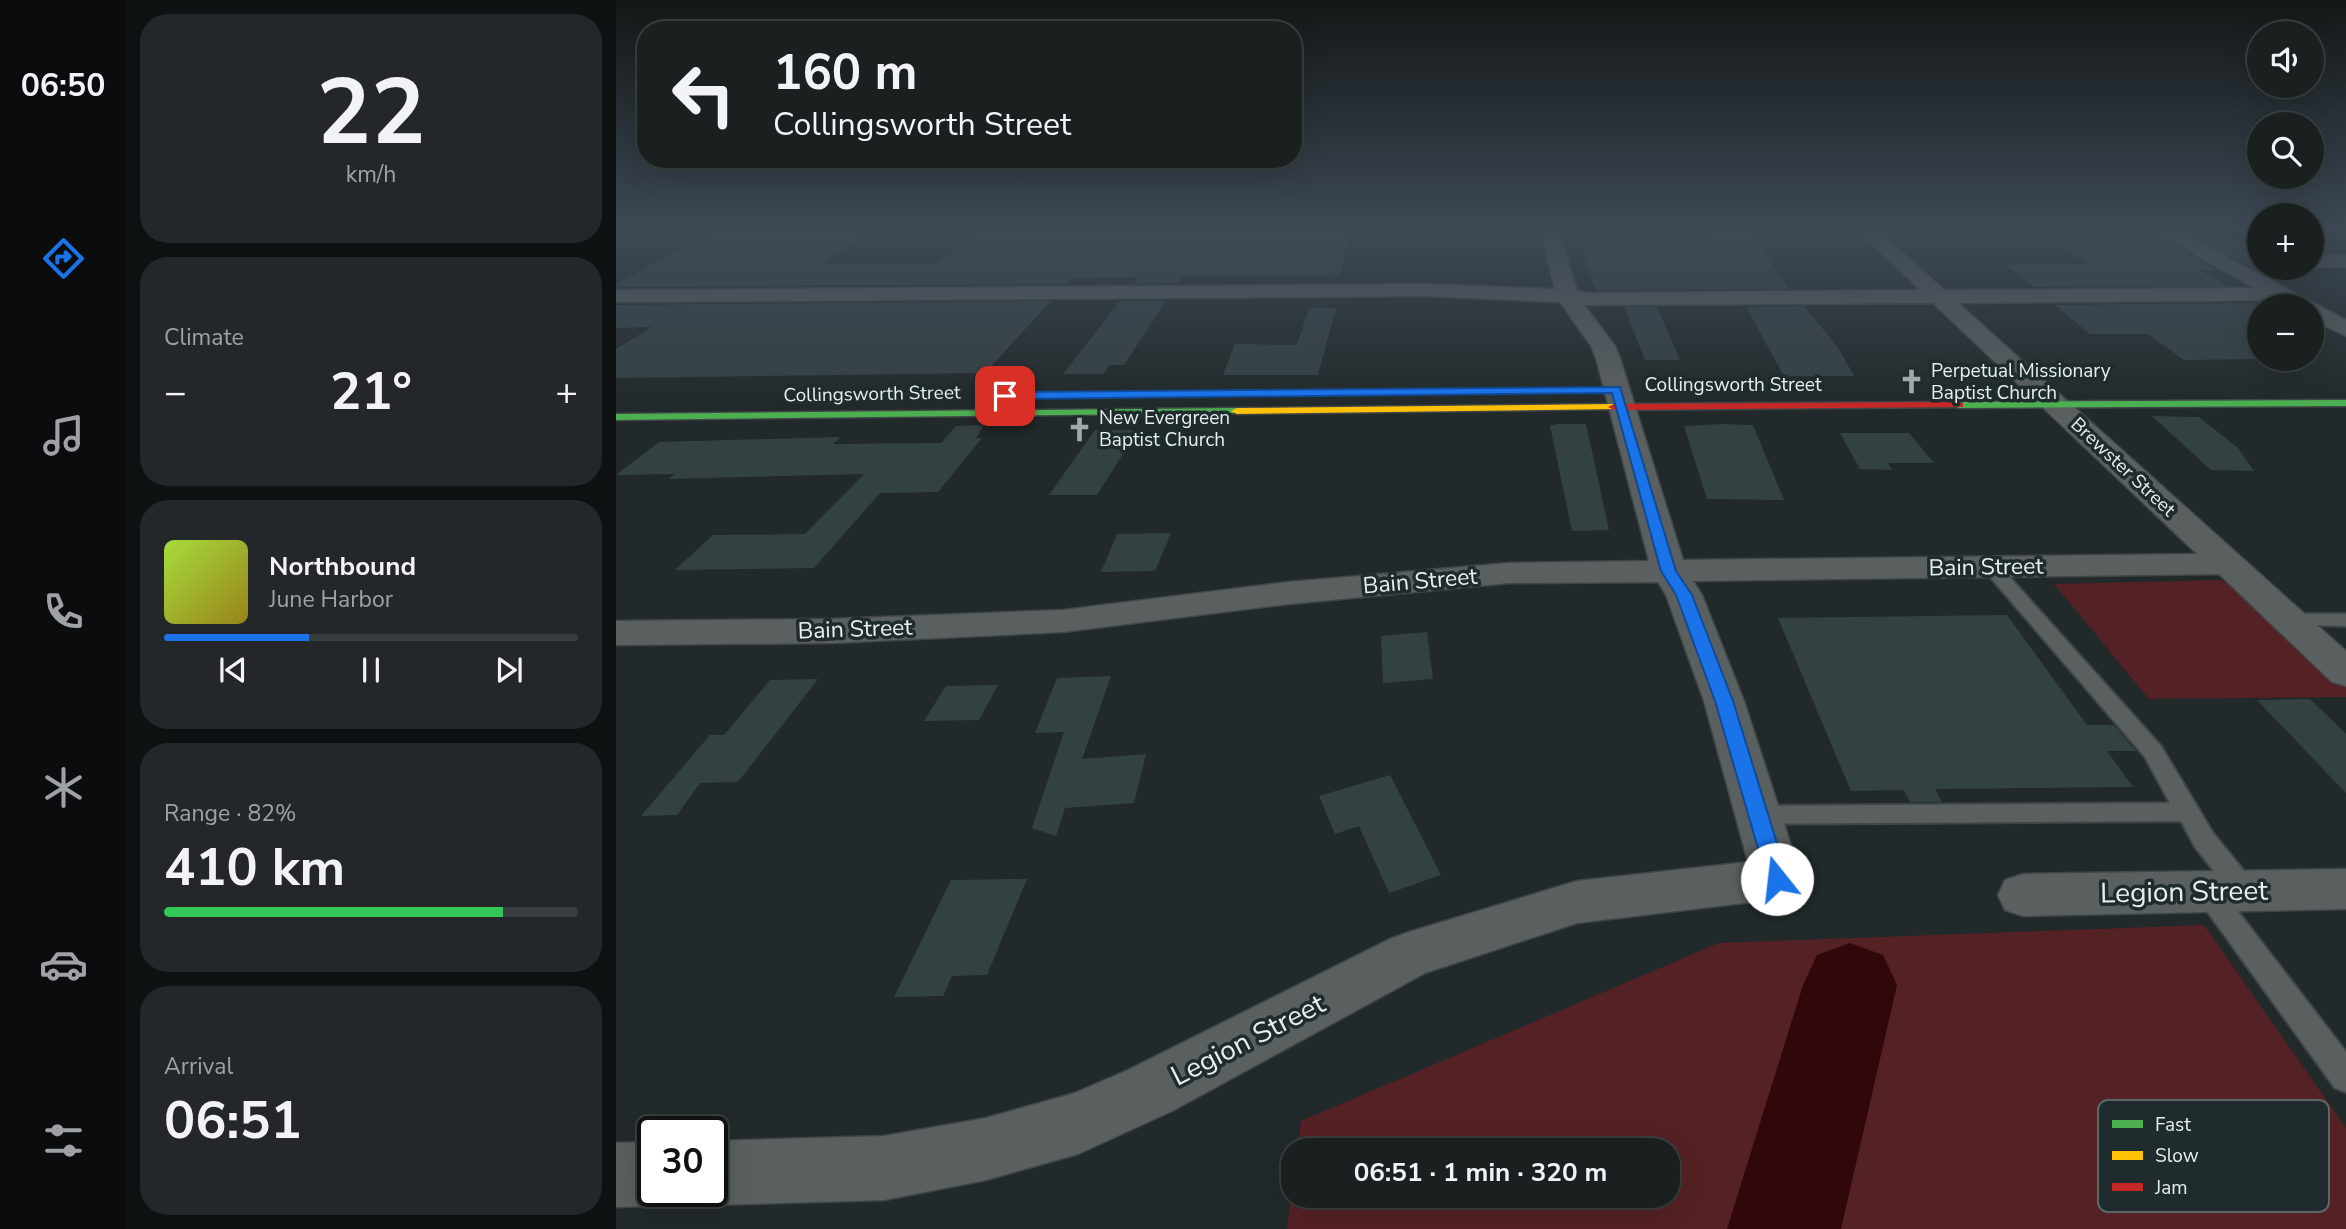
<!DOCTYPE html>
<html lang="en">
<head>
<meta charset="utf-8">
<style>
	:root { --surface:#1a1f20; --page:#232729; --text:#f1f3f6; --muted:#9fa2a5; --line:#383d3e; --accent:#1a73e8 }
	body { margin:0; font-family:"Nunito Sans",sans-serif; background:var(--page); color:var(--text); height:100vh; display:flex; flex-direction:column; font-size:26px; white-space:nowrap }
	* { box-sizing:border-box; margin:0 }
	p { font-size:23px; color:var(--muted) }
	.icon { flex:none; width:38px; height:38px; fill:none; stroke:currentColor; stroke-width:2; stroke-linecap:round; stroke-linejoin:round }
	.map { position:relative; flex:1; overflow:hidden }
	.details { display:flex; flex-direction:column; gap:14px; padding:14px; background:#0e1112; width:490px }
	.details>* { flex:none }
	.top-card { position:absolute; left:21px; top:21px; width:665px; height:147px; border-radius:28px; box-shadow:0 7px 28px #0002,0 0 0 2px var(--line); background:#1a1f20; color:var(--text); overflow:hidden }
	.tools { position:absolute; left:1631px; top:21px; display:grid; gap:14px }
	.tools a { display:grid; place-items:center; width:77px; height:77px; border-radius:50%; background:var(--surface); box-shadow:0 7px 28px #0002,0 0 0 2px var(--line); font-size:35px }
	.speed { position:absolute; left:21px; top:1116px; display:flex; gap:14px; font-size:35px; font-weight:700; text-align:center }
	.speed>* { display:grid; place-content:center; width:91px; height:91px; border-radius:50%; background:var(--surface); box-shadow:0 7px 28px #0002,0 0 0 2px var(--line); line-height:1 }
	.speed .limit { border:4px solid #111; border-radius:10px; background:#fff; color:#111 }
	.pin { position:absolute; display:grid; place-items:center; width:60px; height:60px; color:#fff; margin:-30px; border-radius:14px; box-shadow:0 4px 10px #0006 }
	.me { position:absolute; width:77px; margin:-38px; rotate:344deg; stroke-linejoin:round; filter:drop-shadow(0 0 5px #0008) }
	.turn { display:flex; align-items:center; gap:24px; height:147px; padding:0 21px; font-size:32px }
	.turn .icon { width:91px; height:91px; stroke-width:2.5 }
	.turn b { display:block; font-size:49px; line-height:60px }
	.big { font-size:52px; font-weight:700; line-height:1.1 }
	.details .widget { flex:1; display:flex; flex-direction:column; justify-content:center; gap:10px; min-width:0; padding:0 24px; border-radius:28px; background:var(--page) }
	.details .dial { align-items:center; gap:0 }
	.dial b { font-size:91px; line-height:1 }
	.song { display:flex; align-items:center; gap:21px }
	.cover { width:84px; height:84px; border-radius:10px; background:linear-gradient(135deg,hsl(80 70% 55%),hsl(50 70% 35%)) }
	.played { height:7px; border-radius:4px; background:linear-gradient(90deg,var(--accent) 35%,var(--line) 35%) }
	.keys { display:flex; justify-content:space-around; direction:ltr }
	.heat { display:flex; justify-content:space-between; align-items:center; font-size:38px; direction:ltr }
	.charge { height:10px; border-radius:5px; background:linear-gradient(90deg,#34c759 82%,var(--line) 0) }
	.trip { position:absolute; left:665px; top:1138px; width:399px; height:70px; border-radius:28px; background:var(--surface); box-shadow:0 7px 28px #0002,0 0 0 2px var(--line); font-weight:700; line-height:70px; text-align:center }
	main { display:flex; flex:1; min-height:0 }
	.menu { display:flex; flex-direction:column; width:126px; justify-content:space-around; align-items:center; background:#0a0c0d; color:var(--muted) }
	.menu .icon { width:49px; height:49px }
	.menu .active { color:var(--accent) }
	.menu b { font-size:32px; color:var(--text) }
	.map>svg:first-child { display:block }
	.green { fill:#542124 }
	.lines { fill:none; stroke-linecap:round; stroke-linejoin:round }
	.river { fill:#31070c; fill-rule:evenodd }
	.building { fill:#344143 }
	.lane-casing { stroke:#404546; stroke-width:4 }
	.street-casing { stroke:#404546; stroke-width:3 }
	.fast-casing { stroke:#404546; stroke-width:3 }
	.slow-casing { stroke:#404546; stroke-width:3 }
	.jam-casing { stroke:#404546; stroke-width:3 }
	.lane { fill:#5a5f60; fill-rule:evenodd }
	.street { fill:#5a5f60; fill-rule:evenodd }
	.fast { fill:#4caf50; fill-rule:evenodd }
	.slow { fill:#ffc107; fill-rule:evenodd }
	.jam { fill:#c62828; fill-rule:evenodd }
	.route { fill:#1a73e8; stroke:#114b97; stroke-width:2 }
	.labels { text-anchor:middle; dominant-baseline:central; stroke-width:7; stroke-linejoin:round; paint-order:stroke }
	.far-poi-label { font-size:19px; fill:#e6eeef; stroke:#1f2b2d; text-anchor:start }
	.far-street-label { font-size:19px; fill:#e6eeef; stroke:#1f2b2d }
	.street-label { font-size:23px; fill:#e6eeef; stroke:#1f2b2d }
	.near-street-label { font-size:28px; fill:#e6eeef; stroke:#1f2b2d }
	.key { fill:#1f2b2d; stroke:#5b6667; stroke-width:2 }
	.key-label { font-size:19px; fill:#e6eeef }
</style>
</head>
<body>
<main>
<nav class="menu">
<b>06:50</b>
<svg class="icon active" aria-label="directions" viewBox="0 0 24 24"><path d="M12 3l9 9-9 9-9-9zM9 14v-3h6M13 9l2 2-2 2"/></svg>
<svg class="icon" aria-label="music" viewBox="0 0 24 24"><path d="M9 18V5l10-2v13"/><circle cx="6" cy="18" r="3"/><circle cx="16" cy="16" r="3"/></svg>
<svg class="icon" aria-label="phone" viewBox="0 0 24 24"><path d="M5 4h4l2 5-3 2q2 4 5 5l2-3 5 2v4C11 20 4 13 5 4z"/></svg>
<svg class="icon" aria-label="climate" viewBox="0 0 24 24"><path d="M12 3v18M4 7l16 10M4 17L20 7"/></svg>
<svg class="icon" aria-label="car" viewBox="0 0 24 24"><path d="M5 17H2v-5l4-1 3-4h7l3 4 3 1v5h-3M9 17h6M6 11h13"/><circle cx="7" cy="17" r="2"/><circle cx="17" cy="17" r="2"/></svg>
<svg class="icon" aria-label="filters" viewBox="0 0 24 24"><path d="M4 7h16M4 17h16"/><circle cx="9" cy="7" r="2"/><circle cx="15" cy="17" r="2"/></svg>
</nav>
<section class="details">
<div class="widget dial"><b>22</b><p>km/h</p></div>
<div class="widget"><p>Climate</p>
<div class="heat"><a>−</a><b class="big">21°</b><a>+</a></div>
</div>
<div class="widget">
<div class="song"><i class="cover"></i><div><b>Northbound</b><p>June Harbor</p></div></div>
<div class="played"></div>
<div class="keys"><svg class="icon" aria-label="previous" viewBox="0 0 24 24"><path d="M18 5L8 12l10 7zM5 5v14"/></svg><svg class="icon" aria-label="pause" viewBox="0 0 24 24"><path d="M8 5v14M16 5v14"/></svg><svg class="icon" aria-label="next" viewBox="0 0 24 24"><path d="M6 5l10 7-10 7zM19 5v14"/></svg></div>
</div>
<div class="widget"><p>Range · 82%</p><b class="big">410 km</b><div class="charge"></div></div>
<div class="widget"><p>Arrival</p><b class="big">06:51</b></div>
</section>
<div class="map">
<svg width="1730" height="1229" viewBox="0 0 1730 1229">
	<rect width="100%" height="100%" fill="#22292a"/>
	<!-- green -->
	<g class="green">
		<path d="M1603,580L1627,590L1730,688V697L1533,699L1438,584Z"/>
		<path d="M1588,925L1730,1128V1229H671L677,1179V1195H1052V1150H681L685,1121L1103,943Z"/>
	</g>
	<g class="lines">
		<!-- river -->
		<path class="river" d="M1234,943L1267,955L1281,985L1225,1229H1111L1187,985L1201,955Z"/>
	</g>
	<!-- building -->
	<g class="building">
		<path d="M98,232H255L205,265L319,264L358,232H734L724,275L566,276L562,283L518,284L522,277L457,278L451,284L0,287V284Z"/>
		<path d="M1136,233L1173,289L980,290L965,247H967L964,234Z"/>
		<path d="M1535,235L1546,238L1600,270H1583L1613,286L1417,287L1390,265H1473L1428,236Z"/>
		<path d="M1580,238L1643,241V270H1640Z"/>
		<path d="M435,301L369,373L0,378V349L36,327L0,328V305Z"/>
		<path d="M504,301H550L508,365H493L487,374H447Z"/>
		<path d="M1643,303V359L1568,360L1532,334H1474L1439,305Z"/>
		<path d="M1188,306L1221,346L1238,376H1168L1130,307Z"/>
		<path d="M1008,307H1041L1064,360H1029Z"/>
		<path d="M693,308H720L702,375H607L619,344L681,345Z"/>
		<path d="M1536,416L1583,417L1622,448L1638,471L1595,470Z"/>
		<path d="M941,424H970L993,530L956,531L934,426Z"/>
		<path d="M1106,424L1137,425L1168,500L1091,499L1068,426Z"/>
		<path d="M368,425L360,438H366L322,492L264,493L198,568L59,570L97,535L189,534L248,474L53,479L59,474L0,475L43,442L225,437L217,444L325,443L340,426Z"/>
		<path d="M479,430H522L481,495H433Z"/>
		<path d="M1224,433H1293L1318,463H1272L1276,470L1244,469Z"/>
		<path d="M555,533L539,571L485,572L501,534Z"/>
		<path d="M1391,615L1471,725H1498L1520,751H1491L1517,787L1319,789L1326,802H1294L1288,790L1235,791L1162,618Z"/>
		<path d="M811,632L817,679L767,683L765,636Z"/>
		<path d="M495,676L466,759L530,754L518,803L449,808L440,836L416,828L448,732L419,733L441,678Z"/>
		<path d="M202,679L122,782L84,783L61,815L25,816L94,735H108L154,680Z"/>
		<path d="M382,685L363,720L308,721L330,686Z"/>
		<path d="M1694,699L1730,734V793L1641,700Z"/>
		<path d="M774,775L825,875L773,893L743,826L719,834L703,796Z"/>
		<path d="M411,879L371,975L336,976L327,996L278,997L335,880Z"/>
	</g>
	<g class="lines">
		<defs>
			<g id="lane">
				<path d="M1375,562L1381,563L1545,746L1597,833L1637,882L1641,890L1637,898L1628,901L1619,898L1579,847L1565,821L1142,824L1133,822L1130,815L1133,808L1142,806L1554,803L1529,757L1369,571L1366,567Z"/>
				<path d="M1671,614H1730V626L1664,624L1661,620L1664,616Z"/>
				<path d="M1592,881L1601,884L1730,1052V1092L1719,1088L1583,900L1579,892L1583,884Z"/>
			</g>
			<g id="street">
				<path d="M925,232H943L961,291L972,293L1304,290L1244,232H1264L1328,290L1638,288L1540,232H1563L1730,320V336L1696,320V306H1671L1661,300L1342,303L1730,651V686L1716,682L1603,574L1077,581L1086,595L1128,701L1186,879L1179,893L1161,899L961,923L809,973L556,1111L462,1154L370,1180L268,1200L96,1205L73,1196L72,1192H96V1141L268,1136L370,1118L459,1093L514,1069L774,939L793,932L961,881L1132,862L1088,701L1050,595L1042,582L893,583L673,604L447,632L215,643L0,645V621L215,619L447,610L673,582L893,563L1033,561L980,358L975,346L944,302L810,296L0,302V290L810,284L939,289ZM1317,303L1581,554L1067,560L1004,358L999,346L968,305Z"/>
				<rect x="1696" y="255" width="34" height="12"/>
				<path d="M1730,869V909L1407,916L1389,910L1382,895L1389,880L1407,874Z"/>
				<path d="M37,1142V1192H62L60,1197L37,1206L0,1207V1143Z"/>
			</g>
			<g id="fast">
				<path d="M1730,400V406L1343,408L1337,405L1343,402Z"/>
				<path d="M621,408L627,411L625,413L0,420V414Z"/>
			</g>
			<path id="slow" d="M998,404L1002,405V409L621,414L615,411L621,408Z"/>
			<path id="jam" d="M1343,402L1347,403V407L998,410L992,407L998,404Z"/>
		</defs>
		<!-- lane casing -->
		<use href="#lane" class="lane-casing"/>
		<!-- street casing -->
		<use href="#street" class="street-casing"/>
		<!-- fast casing -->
		<use href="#fast" class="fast-casing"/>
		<!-- slow casing -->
		<use href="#slow" class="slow-casing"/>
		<!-- jam casing -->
		<use href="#jam" class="jam-casing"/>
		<!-- lane -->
		<use href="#lane" class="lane"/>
		<!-- street -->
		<use href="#street" class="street"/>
		<!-- fast -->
		<use href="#fast" class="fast"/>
		<!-- slow -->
		<use href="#slow" class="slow"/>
		<!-- jam -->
		<use href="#jam" class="jam"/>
	</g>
	<!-- sky -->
	<linearGradient id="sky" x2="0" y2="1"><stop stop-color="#131717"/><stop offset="0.57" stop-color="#3e4955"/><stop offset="1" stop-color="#3e4955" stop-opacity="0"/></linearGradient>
	<rect width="1730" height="404" fill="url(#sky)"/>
	<!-- route -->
	<path class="route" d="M1004,387L1060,571L1076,595L1117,701L1172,879L1169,885L1161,888L1154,885L1151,879L1099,701L1060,595L1045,571L996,393L389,399L383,396L389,392Z"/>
	<!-- icons -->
	<defs>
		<symbol id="church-bare" viewBox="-9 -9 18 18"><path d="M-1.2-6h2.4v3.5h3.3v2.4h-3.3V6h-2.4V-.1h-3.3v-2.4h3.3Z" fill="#a1a9aa" stroke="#1f2b2d" stroke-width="2.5" paint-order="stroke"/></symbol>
	</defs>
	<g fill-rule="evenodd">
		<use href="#church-bare" x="1278" y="364" width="35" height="35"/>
		<use href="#church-bare" x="446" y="412" width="35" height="35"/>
	</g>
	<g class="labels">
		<!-- far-poi labels -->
		<g class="far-poi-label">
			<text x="1315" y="371">Perpetual Missionary<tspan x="1315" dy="22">Baptist Church</tspan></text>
			<text x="483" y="418">New Evergreen<tspan x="483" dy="22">Baptist Church</tspan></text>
		</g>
		<!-- far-street labels -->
		<g class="far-street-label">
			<text x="1117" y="385">Collingsworth Street</text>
			<text transform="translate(256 394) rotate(-1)">Collingsworth Street</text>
			<text transform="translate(1507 467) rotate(43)">Brewster Street</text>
		</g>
		<!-- street labels -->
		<g class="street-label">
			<text transform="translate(1370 567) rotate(-1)">Bain Street</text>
			<text transform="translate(804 581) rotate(-5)">Bain Street</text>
			<text transform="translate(239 629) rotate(-2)">Bain Street</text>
		</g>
		<!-- near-street labels -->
		<g class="near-street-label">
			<text transform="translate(1568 892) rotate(-1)">Legion Street</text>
			<text transform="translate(632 1040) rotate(-27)">Legion Street</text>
		</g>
	</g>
	<!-- legend -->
	<rect x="1482" y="1100" width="231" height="112" rx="10" class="key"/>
	<rect x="1496" y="1120" width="31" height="8" fill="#4caf50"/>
	<rect x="1496" y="1151" width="31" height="9" fill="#ffc107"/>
	<rect x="1496" y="1183" width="31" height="8" fill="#c62828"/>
	<g class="key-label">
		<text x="1539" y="1131">Fast</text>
		<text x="1539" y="1162">Slow</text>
		<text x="1539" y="1194">Jam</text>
	</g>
</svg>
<div class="tools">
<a><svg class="icon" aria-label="sound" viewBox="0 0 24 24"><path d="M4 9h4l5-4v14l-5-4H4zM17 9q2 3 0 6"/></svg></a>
<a><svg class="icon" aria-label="search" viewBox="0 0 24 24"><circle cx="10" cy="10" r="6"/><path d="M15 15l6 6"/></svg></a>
<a>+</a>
<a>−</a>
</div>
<div class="speed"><div class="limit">30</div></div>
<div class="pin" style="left:389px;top:396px;background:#d93025"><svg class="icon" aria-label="arrive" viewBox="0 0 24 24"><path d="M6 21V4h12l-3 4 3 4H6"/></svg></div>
<svg class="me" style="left:1161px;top:879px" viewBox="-20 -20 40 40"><circle r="19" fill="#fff"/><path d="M0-13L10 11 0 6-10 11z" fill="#1a73e8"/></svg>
<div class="trip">06:51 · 1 min · 320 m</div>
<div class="top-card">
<div class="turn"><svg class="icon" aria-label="left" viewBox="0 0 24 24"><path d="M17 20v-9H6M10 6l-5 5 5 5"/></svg><div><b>160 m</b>Collingsworth Street</div></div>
</div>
</div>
</main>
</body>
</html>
